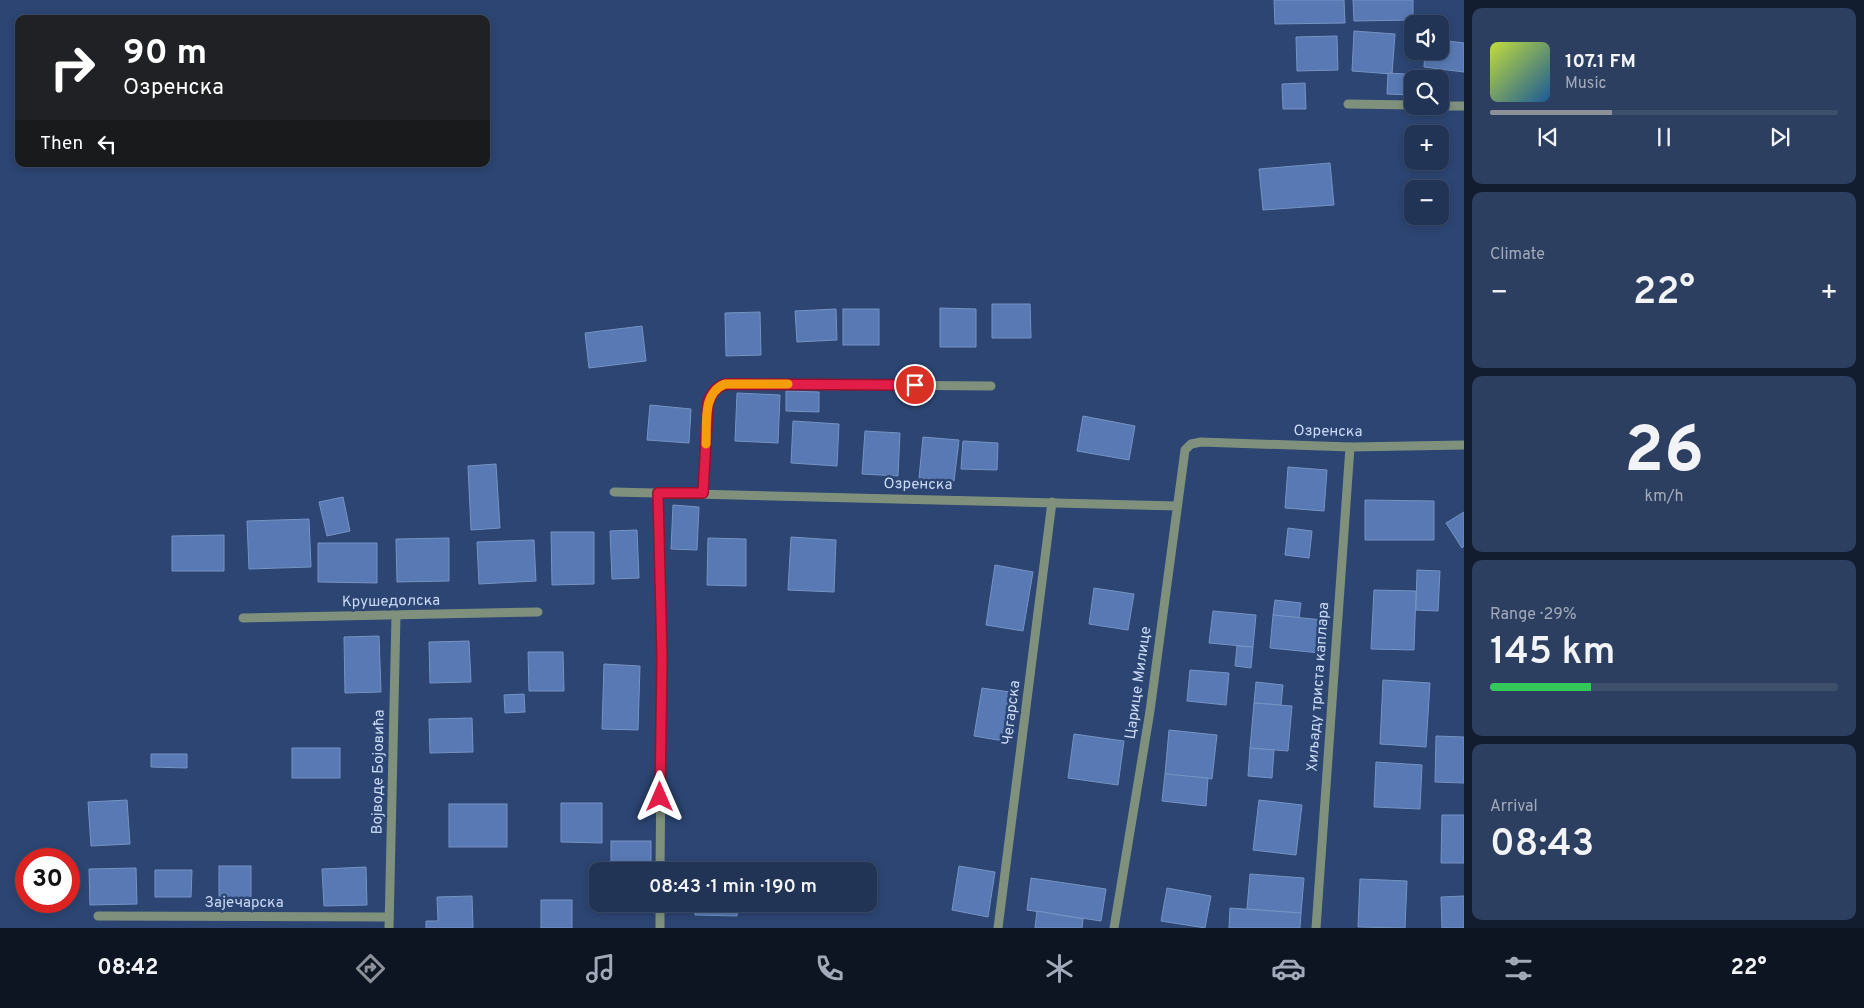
<!DOCTYPE html>
<html lang="en">
<head>
<meta charset="utf-8">
<style>
	:root { --surface:#213456; --page:#2d3f60; --text:#f1f3f6; --muted:#a2aab9; --line:#3e4f6c; --accent:#8c9099 }
	body { margin:0; font-family:Overpass,sans-serif; background:var(--page); color:var(--text); height:100vh; display:flex; flex-direction:column; font-size:19px; white-space:nowrap }
	* { box-sizing:border-box; margin:0 }
	p { font-size:16px; color:var(--muted) }
	.icon { flex:none; width:28px; height:28px; fill:none; stroke:currentColor; stroke-width:2; stroke-linecap:round; stroke-linejoin:round }
	.map { position:relative; flex:1; overflow:hidden }
	.sheet { display:flex; flex-direction:column; gap:8px; padding:8px; background:#121d2f; width:400px }
	.sheet>* { flex:none }
	.top-card { position:absolute; left:15px; top:15px; width:475px; height:152px; border-radius:10px; box-shadow:0 2px 8px #0003,0 0 0 1px var(--line); background:#202124; color:#fff; overflow:hidden }
	.controls { position:absolute; left:1404px; top:15px; display:grid; gap:10px }
	.controls a { display:grid; place-items:center; width:45px; height:45px; border-radius:10px; background:var(--surface); box-shadow:0 2px 8px #0003,0 0 0 1px var(--line); font-size:25px }
	.speed { position:absolute; left:15px; top:848px; display:flex; gap:10px; font-size:25px; font-weight:700; text-align:center }
	.speed>* { display:grid; place-content:center; width:65px; height:65px; border-radius:50%; background:var(--surface); box-shadow:0 2px 8px #0003,0 0 0 1px var(--line); line-height:1 }
	.speed .limit { border:8px solid #d22; background:#fff; color:#111 }
	.pin { position:absolute; display:grid; place-items:center; width:42px; height:42px; color:#fff; margin:-21px; border:2px solid #fff; border-radius:50%; box-shadow:0 1px 5px #0007 }
	.me { position:absolute; width:55px; margin:-28px; rotate:0deg; stroke-linejoin:round; filter:drop-shadow(0 0 4px #0008) }
	.turn { display:flex; align-items:center; gap:18px; height:105px; padding:0 25px; font-size:22px }
	.turn .icon { width:65px; height:65px; stroke-width:2.5 }
	.turn b { display:block; font-size:35px; line-height:42px }
	.then { display:flex; align-items:center; height:48px; padding:0 25px; background:#0003; gap:10px; font-size:19px }
	.big { font-size:38px; font-weight:600; line-height:1.1 }
	.sheet .tile { flex:1; display:flex; flex-direction:column; justify-content:center; gap:8px; min-width:0; padding:0 18px; border-radius:10px; background:var(--page) }
	.sheet .dial { align-items:center; gap:0 }
	.dial b { font-size:65px; line-height:1 }
	.song { display:flex; align-items:center; gap:15px }
	.cover { width:60px; height:60px; border-radius:8px; background:linear-gradient(135deg,hsl(70 70% 55%),hsl(210 70% 35%)) }
	.played { height:5px; border-radius:2px; background:linear-gradient(90deg,var(--accent) 35%,var(--line) 35%) }
	.keys { display:flex; justify-content:space-around; direction:ltr }
	.heat { display:flex; justify-content:space-between; align-items:center; font-size:28px; direction:ltr }
	.charge { height:8px; border-radius:4px; background:linear-gradient(90deg,#34c759 29%,var(--line) 0) }
	.trip { position:absolute; left:589px; top:862px; width:288px; height:50px; border-radius:10px; background:var(--surface); box-shadow:0 2px 8px #0003,0 0 0 1px var(--line); font-weight:600; line-height:50px; text-align:center }
	.tab-bar { display:flex; height:80px; justify-content:space-around; align-items:center; background:#0d1522; color:var(--muted) }
	.tab-bar .icon { width:35px; height:35px }
	.tab-bar .active { color:var(--accent) }
	.tab-bar b { font-size:22px; color:var(--text) }
	main { display:flex; flex:1; min-height:0 }
	.map>svg:first-child { display:block }
	.building { fill:#5879b3; stroke:#7693c5 }
	.lines { fill:none; stroke-linecap:round; stroke-linejoin:round }
	.minor { stroke:#7f917c; stroke-width:9 }
	.route-casing { stroke:#92132f; stroke-width:12 }
	.route { stroke:#e11d48; stroke-width:9 }
	.slow { stroke:#f59e0b; stroke-width:9 }
	.labels { text-anchor:middle; dominant-baseline:central; stroke-width:5; stroke-linejoin:round; paint-order:stroke }
	.street-label { font-size:15px; fill:#ccdcf7; stroke:#2c4572 }
</style>
</head>
<body>
<main>
<div class="map">
<svg width="1464" height="928" viewBox="0 0 1464 928">
	<rect width="100%" height="100%" fill="#2c4572"/>
	<!-- building -->
	<g class="building">
		<path d="M1274,0H1344L1345,23L1275,24Z"/>
		<path d="M1353,0H1413V20L1354,21Z"/>
		<path d="M1354,31L1395,34L1392,74L1352,71Z"/>
		<path d="M1337,36L1338,70L1297,71L1296,37Z"/>
		<path d="M1440,40L1464,43V72L1424,67L1425,51H1440Z"/>
		<path d="M1388,73L1423,75V79H1412V95L1387,94Z"/>
		<path d="M1305,83L1306,109H1283L1282,84Z"/>
		<path d="M1330,163L1334,205L1263,210L1259,169Z"/>
		<path d="M992,304H1030L1031,338H992Z"/>
		<path d="M940,308L976,309V347H940Z"/>
		<path d="M836,309L837,340L797,342L795,311Z"/>
		<rect x="843" y="309" width="36" height="36"/>
		<path d="M760,312L761,355L726,356L725,313Z"/>
		<path d="M642,326L646,361L589,368L585,333Z"/>
		<path d="M786,391L819,392V412L786,411Z"/>
		<path d="M737,393L780,395L778,443L735,441Z"/>
		<path d="M650,405L691,409L689,443L647,440Z"/>
		<path d="M1083,416L1135,426L1129,460L1077,451Z"/>
		<path d="M793,421L839,424L837,466L791,463Z"/>
		<path d="M865,431L900,433L898,476L862,474Z"/>
		<path d="M923,437L959,440L954,481L919,478Z"/>
		<path d="M963,441L998,443L997,470L961,469Z"/>
		<path d="M496,464L500,528L471,530L468,466Z"/>
		<path d="M1288,467L1327,470L1324,511L1285,508Z"/>
		<path d="M343,497L350,531L327,536L319,502Z"/>
		<path d="M1365,500L1434,501V540H1365Z"/>
		<path d="M673,505L699,507L697,550L671,549Z"/>
		<path d="M1464,512V546L1462,548L1446,523Z"/>
		<path d="M309,519L311,567L249,569L247,521Z"/>
		<path d="M1288,528L1312,531L1309,558L1285,555Z"/>
		<path d="M637,530L639,578L612,579L610,531Z"/>
		<path d="M551,532H594V584L552,585Z"/>
		<path d="M224,535V571H172V536Z"/>
		<path d="M791,537L836,540L834,592L788,590Z"/>
		<path d="M449,538V581L397,582L396,539Z"/>
		<path d="M708,538L746,539V586L707,585Z"/>
		<path d="M534,540L536,581L479,584L477,542Z"/>
		<path d="M318,543H377V583L318,582Z"/>
		<path d="M995,565L1033,572L1023,631L986,625Z"/>
		<path d="M1417,570L1440,571L1438,611L1416,610Z"/>
		<path d="M1094,588L1134,594L1128,630L1089,624Z"/>
		<path d="M1374,590L1416,591L1414,650L1371,649Z"/>
		<path d="M1275,600L1301,603L1299,618L1273,615Z"/>
		<path d="M1213,611L1256,615L1253,647L1209,643Z"/>
		<path d="M1273,615L1323,620L1320,653L1270,648Z"/>
		<path d="M379,636L381,692L345,693L344,637Z"/>
		<path d="M469,641L471,682L430,683L429,642Z"/>
		<path d="M1237,646L1253,647L1251,668L1235,666Z"/>
		<path d="M528,652H563L564,691H529Z"/>
		<path d="M604,664L640,666L638,730L602,729Z"/>
		<path d="M1190,670L1229,673L1226,705L1187,701Z"/>
		<path d="M1383,680L1430,683L1426,747L1380,744Z"/>
		<path d="M1256,682L1283,685L1281,705L1254,703Z"/>
		<path d="M982,688L1017,693L1010,742L974,736Z"/>
		<path d="M524,694L525,712L505,713L504,695Z"/>
		<path d="M1254,703L1292,706L1288,751L1250,748Z"/>
		<path d="M472,718L473,752L430,753L429,719Z"/>
		<path d="M1169,730L1217,735L1212,779L1165,774Z"/>
		<path d="M1074,734L1124,741L1118,785L1068,778Z"/>
		<path d="M1436,736L1464,737V783L1435,782Z"/>
		<rect x="292" y="748" width="48" height="30"/>
		<path d="M1250,748L1274,750L1272,778L1248,776Z"/>
		<path d="M151,754H187V768L151,767Z"/>
		<path d="M1376,762L1422,765L1420,809L1374,807Z"/>
		<path d="M1165,774L1208,778L1206,806L1162,801Z"/>
		<path d="M127,800L130,844L91,846L88,802Z"/>
		<path d="M1259,800L1302,805L1296,855L1253,850Z"/>
		<path d="M561,803H602V843L561,842Z"/>
		<rect x="449" y="804" width="58" height="43"/>
		<path d="M1442,815H1464V863H1441Z"/>
		<rect x="611" y="841" width="40" height="30"/>
		<rect x="219" y="866" width="32" height="34"/>
		<path d="M959,866L995,872L988,917L952,910Z"/>
		<path d="M366,867L367,905L324,906L322,869Z"/>
		<path d="M136,868L137,904L90,905L89,869Z"/>
		<path d="M155,870H192L191,897H155Z"/>
		<path d="M1250,874L1304,878L1301,913L1247,909Z"/>
		<path d="M1031,878L1106,889L1101,921L1027,910Z"/>
		<path d="M1360,879L1407,881L1405,928L1358,927Z"/>
		<path d="M1167,888L1211,896L1205,928L1161,921Z"/>
		<path d="M472,896L473,928H426V921H438L437,897Z"/>
		<path d="M1464,896V928H1442L1441,897Z"/>
		<rect x="541" y="900" width="31" height="28"/>
		<path d="M695,904H738L737,916L695,915Z"/>
		<path d="M1230,908L1301,913L1300,928H1229Z"/>
		<path d="M1037,911L1083,919L1082,928H1035Z"/>
	</g>
	<g class="lines">
		<!-- minor -->
		<g class="minor">
			<path d="M1348,104L1412,105"/>
			<path d="M1440,106H1464"/>
			<path d="M614,492L1177,506"/>
			<path d="M658,493L662,658L660,871"/>
			<path d="M703,493L708,403C711,394 715,388 725,384L991,386"/>
			<path d="M243,618L538,612"/>
			<path d="M98,916L389,917"/>
			<path d="M389,928L396,616"/>
			<path d="M660,928V904"/>
			<path d="M998,928L1052,502"/>
			<path d="M1114,928L1150,711L1185,450L1191,444L1201,442L1350,447L1464,445"/>
			<path d="M1316,928L1350,447"/>
		</g>
	</g>
	<g class="lines">
		<defs>
			<path id="route" d="M660,797L662,658L658,493H703L708,403C711,394 715,388 725,384L915,385"/>
		</defs>
		<!-- route casing -->
		<use href="#route" class="route-casing"/>
		<!-- route -->
		<use href="#route" class="route"/>
		<!-- slow -->
		<path class="slow" d="M706,444C707,424 702,393 725,384H788"/>
	</g>
	<g class="labels">
		<!-- street labels -->
		<g class="street-label">
			<text transform="translate(1328 432) rotate(1)">Озренска</text>
			<text transform="translate(918 485) rotate(1)">Озренска</text>
			<text transform="translate(391 602) rotate(-1)">Крушедолска</text>
			<text transform="translate(1139 683) rotate(-82)">Царице Милице</text>
			<text transform="translate(1319 687) rotate(-86)">Хиљаду триста каплара</text>
			<text transform="translate(1012 713) rotate(-83)">Чегарска</text>
			<text transform="translate(379 772) rotate(-89)">Војводе Бојовића</text>
			<text x="244" y="903">Зајечарска</text>
		</g>
	</g>
</svg>
<div class="controls">
<a><svg class="icon" aria-label="sound" viewBox="0 0 24 24"><path d="M4 9h4l5-4v14l-5-4H4zM17 9q2 3 0 6"/></svg></a>
<a><svg class="icon" aria-label="search" viewBox="0 0 24 24"><circle cx="10" cy="10" r="6"/><path d="M15 15l6 6"/></svg></a>
<a>+</a>
<a>−</a>
</div>
<div class="speed"><div class="limit">30</div></div>
<div class="pin" style="left:915px;top:385px;background:#d93025"><svg class="icon" aria-label="arrive" viewBox="0 0 24 24"><path d="M6 21V4h12l-3 4 3 4H6"/></svg></div>
<svg class="me" style="left:660px;top:797px" viewBox="-20 -20 40 40"><path d="M0-17L14 15 0 8-14 15z" fill="#e11d48" stroke="#fff" stroke-width="4"/></svg>
<div class="trip">08:43 · 1 min · 190 m</div>
<div class="top-card">
<div class="turn"><svg class="icon" aria-label="right" viewBox="0 0 24 24"><path d="M7 20v-9h11M14 6l5 5-5 5"/></svg><div><b>90 m</b>Озренска</div></div>
<div class="then">Then<svg class="icon" aria-label="left" viewBox="0 0 24 24"><path d="M17 20v-9H6M10 6l-5 5 5 5"/></svg></div>
</div>
</div>
<section class="sheet">
<div class="tile">
<div class="song"><i class="cover"></i><div><b>107.1 FM</b><p>Music</p></div></div>
<div class="played"></div>
<div class="keys"><svg class="icon" aria-label="previous" viewBox="0 0 24 24"><path d="M18 5L8 12l10 7zM5 5v14"/></svg><svg class="icon" aria-label="pause" viewBox="0 0 24 24"><path d="M8 5v14M16 5v14"/></svg><svg class="icon" aria-label="next" viewBox="0 0 24 24"><path d="M6 5l10 7-10 7zM19 5v14"/></svg></div>
</div>
<div class="tile"><p>Climate</p>
<div class="heat"><a>−</a><b class="big">22°</b><a>+</a></div>
</div>
<div class="tile dial"><b>26</b><p>km/h</p></div>
<div class="tile"><p>Range · 29%</p><b class="big">145 km</b><div class="charge"></div></div>
<div class="tile"><p>Arrival</p><b class="big">08:43</b></div>
</section>
</main>
<nav class="tab-bar">
<b>08:42</b>
<svg class="icon active" aria-label="directions" viewBox="0 0 24 24"><path d="M12 3l9 9-9 9-9-9zM9 14v-3h6M13 9l2 2-2 2"/></svg>
<svg class="icon" aria-label="music" viewBox="0 0 24 24"><path d="M9 18V5l10-2v13"/><circle cx="6" cy="18" r="3"/><circle cx="16" cy="16" r="3"/></svg>
<svg class="icon" aria-label="phone" viewBox="0 0 24 24"><path d="M5 4h4l2 5-3 2q2 4 5 5l2-3 5 2v4C11 20 4 13 5 4z"/></svg>
<svg class="icon" aria-label="climate" viewBox="0 0 24 24"><path d="M12 3v18M4 7l16 10M4 17L20 7"/></svg>
<svg class="icon" aria-label="car" viewBox="0 0 24 24"><path d="M5 17H2v-5l4-1 3-4h7l3 4 3 1v5h-3M9 17h6M6 11h13"/><circle cx="7" cy="17" r="2"/><circle cx="17" cy="17" r="2"/></svg>
<svg class="icon" aria-label="filters" viewBox="0 0 24 24"><path d="M4 7h16M4 17h16"/><circle cx="9" cy="7" r="2"/><circle cx="15" cy="17" r="2"/></svg>
<b>22°</b>
</nav>
</body>
</html>
